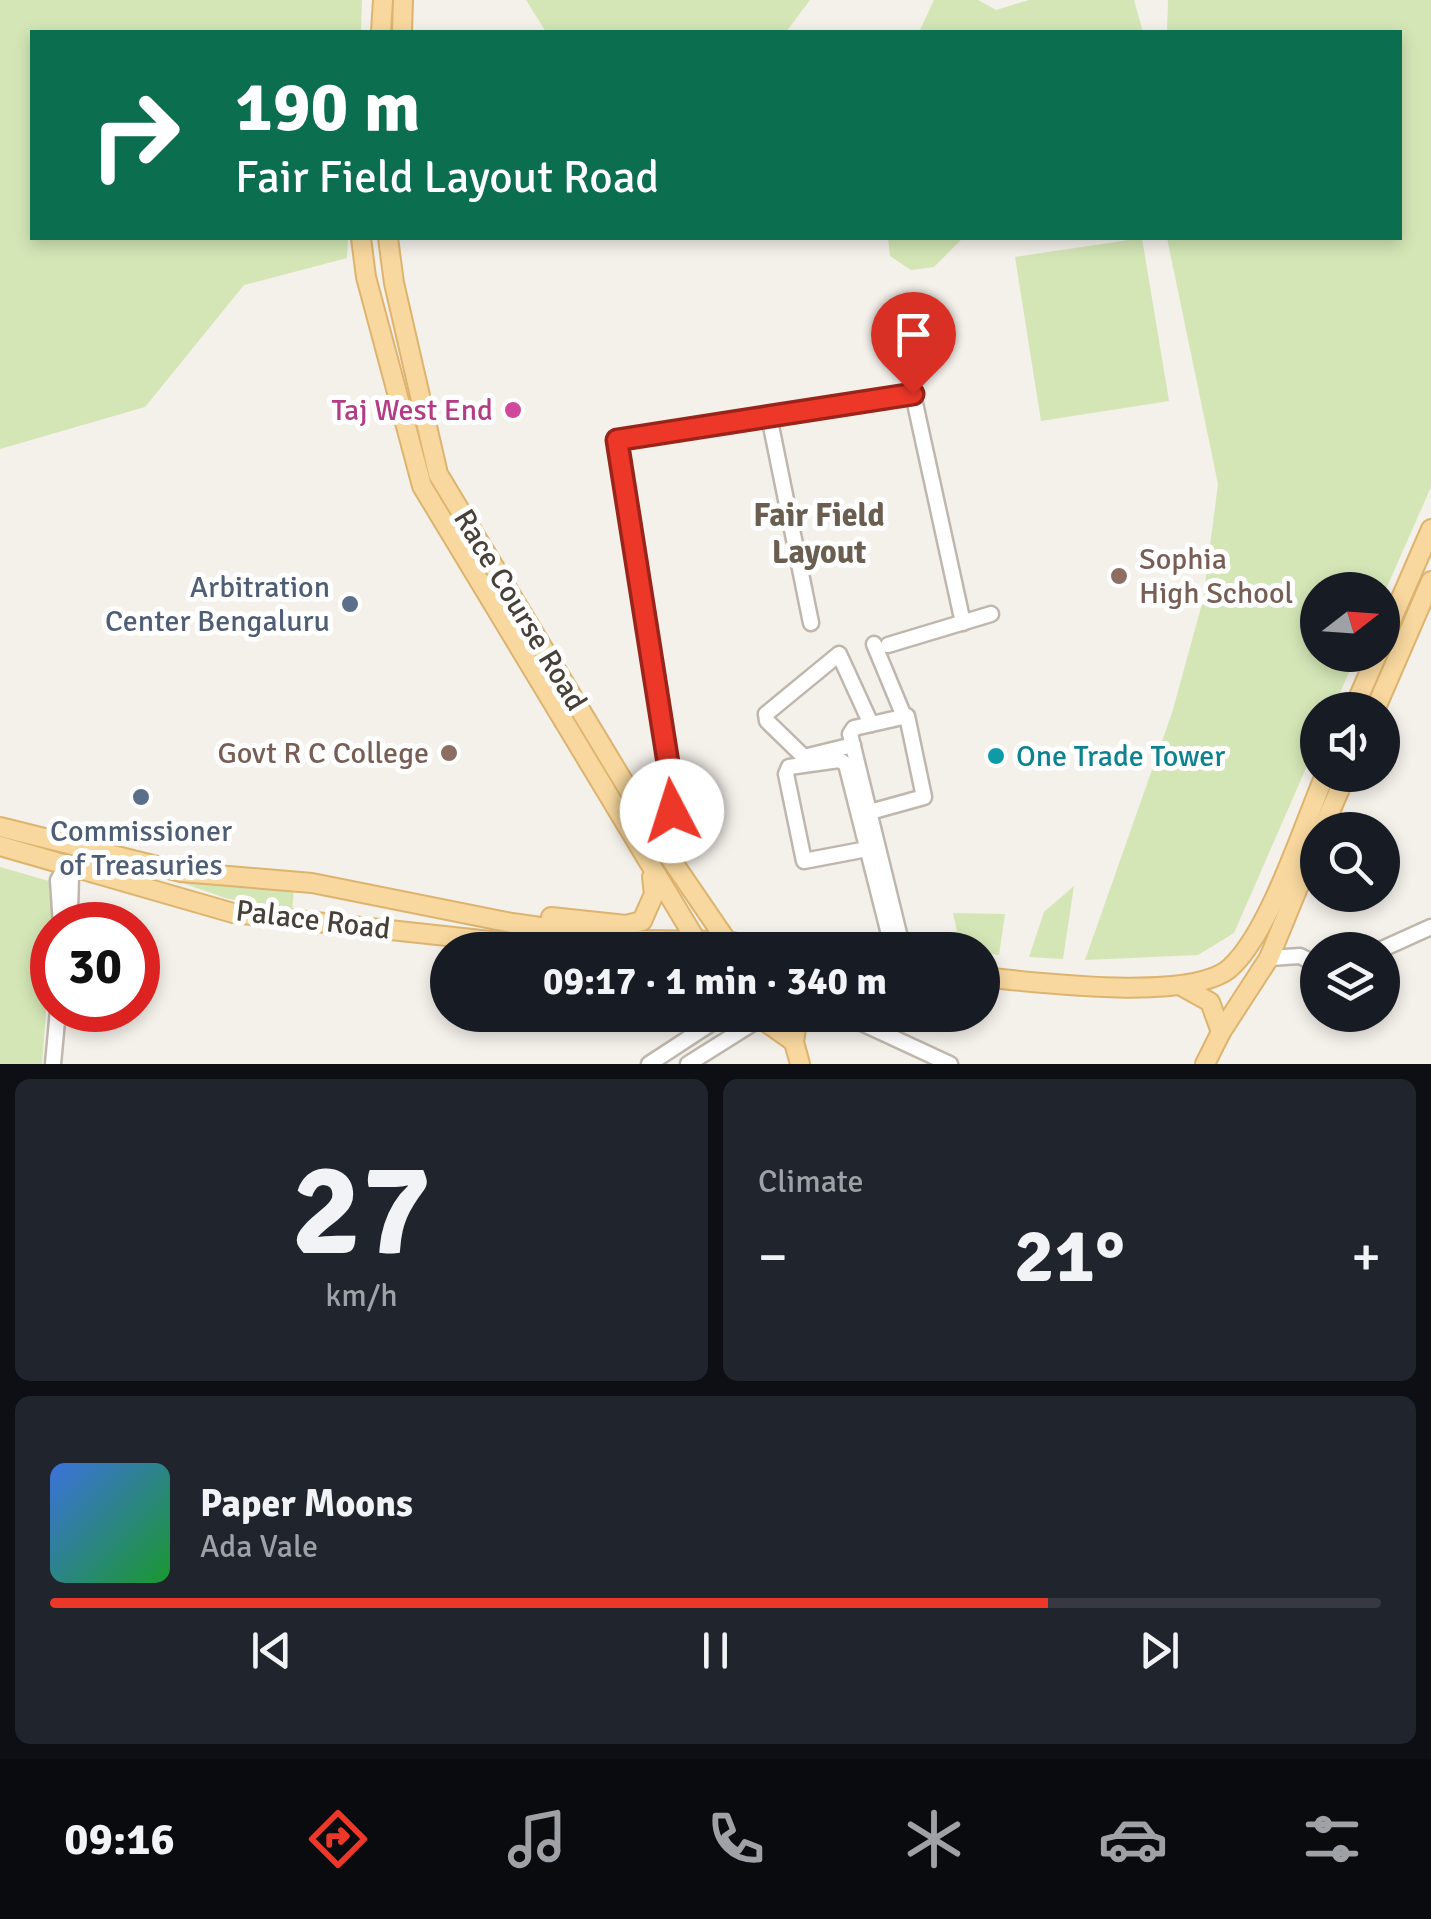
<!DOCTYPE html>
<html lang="en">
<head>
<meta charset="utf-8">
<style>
	:root { --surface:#171b24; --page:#20242c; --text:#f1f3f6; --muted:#9ea1a6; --line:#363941; --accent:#ed3728 }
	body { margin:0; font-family:Signika,sans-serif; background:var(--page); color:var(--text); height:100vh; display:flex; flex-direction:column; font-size:38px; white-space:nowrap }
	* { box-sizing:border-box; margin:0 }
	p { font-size:32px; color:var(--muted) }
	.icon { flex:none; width:55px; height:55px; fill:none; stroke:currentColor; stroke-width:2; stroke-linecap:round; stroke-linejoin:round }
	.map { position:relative; height:1064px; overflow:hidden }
	.sheet { display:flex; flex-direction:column; gap:15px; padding:15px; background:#0d0f14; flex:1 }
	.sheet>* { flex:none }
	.top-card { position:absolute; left:30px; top:30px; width:1372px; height:210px; border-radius:0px; box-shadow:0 5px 15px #0003; background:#0b6e4f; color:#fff; overflow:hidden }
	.needle { width:65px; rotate:73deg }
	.fabs { position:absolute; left:1300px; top:572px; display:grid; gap:20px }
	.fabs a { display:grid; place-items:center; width:100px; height:100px; border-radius:50%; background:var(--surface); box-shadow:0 5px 15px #0003; font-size:50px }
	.speed { position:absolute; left:30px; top:902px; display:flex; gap:20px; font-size:50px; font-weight:700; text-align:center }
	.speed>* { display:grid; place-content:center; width:130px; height:130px; border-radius:50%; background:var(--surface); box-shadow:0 5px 15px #0003; line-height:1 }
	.speed .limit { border:15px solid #d22; background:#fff; color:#111 }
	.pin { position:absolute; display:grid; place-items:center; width:85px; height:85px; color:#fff; margin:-102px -42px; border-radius:50% 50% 50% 0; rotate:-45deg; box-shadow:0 0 10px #0007 }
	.pin .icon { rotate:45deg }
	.me { position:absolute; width:110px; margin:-55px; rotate:355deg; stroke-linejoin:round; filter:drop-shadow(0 0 8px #0008) }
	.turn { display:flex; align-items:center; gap:35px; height:210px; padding:0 40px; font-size:45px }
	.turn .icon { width:130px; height:130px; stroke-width:2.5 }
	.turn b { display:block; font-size:70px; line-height:85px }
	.big { font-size:75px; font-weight:800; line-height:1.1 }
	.sheet .tile { flex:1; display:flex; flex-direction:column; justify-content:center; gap:15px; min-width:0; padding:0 35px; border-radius:15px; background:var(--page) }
	.sheet .dial { align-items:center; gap:0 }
	.dial b { font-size:130px; line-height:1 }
	.song { display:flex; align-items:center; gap:30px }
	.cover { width:120px; height:120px; border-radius:15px; background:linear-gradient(135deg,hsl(220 70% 55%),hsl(130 70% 35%)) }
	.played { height:10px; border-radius:5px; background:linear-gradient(90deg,var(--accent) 75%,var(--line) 75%) }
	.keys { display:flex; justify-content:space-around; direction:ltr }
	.heat { display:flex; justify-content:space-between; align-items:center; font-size:55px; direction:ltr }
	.sheet .tiles { flex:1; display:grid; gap:15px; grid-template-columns:1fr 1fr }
	.tile:last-child { grid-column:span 2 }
	.trip { position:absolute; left:430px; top:932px; width:570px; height:100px; border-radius:50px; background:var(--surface); box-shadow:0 5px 15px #0003; font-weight:800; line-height:100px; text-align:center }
	.menu { display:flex; height:160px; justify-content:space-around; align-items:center; background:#090b0e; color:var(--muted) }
	.menu .icon { width:70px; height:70px }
	.menu .active { color:var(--accent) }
	.menu b { font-size:45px; color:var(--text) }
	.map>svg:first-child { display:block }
	.green { fill:#d4e6b6 }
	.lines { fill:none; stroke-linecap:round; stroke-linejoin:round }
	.minor-casing { stroke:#bfb7ad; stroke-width:19 }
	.major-casing { stroke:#ddb46f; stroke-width:22 }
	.minor { stroke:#fff; stroke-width:14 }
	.major { stroke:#f8d89f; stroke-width:18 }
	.route-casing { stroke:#9a241a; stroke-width:25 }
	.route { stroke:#ed3728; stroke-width:18 }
	.hotel-dot { fill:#d1479c; stroke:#fff; stroke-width:4 }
	.education-dot { fill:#8d6e63; stroke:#fff; stroke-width:4 }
	.service-dot { fill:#5c6f8a; stroke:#fff; stroke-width:4 }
	.culture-dot { fill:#0f9aa8; stroke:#fff; stroke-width:4 }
	.labels { text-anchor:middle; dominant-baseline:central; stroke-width:10; stroke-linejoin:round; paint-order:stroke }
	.hotel-label { font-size:30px; fill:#b23c85; stroke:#fff; text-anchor:end }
	.education-label { font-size:30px; fill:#785e54; stroke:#fff; text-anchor:start }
	.service-label { font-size:30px; fill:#4e5e75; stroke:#fff; text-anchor:end }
	.street-label { font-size:30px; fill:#484139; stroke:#fff }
	.culture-label { font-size:30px; fill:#0d838f; stroke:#fff; text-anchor:start }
	.neighbourhood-label { font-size:32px; font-weight:bold; fill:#6a5e50; stroke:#fff }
</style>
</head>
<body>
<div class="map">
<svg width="1431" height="1064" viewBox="0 0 1431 1064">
	<rect width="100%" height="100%" fill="#f4f0ea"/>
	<!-- green -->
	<g class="green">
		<path d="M0,0H362L361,32H32V238H348L347,258L244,285L145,407L0,449Z"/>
		<path d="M526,0H810L786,32H546Z"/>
		<path d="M934,0H978L996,10L1029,0H1134L1143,32H919Z"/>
		<path d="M1168,0H1431V487L1383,596L1382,590H1318V655H1357L1332,710H1318L1317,743L1234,933L1198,955L1085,960L1172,713L1203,600L1218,484L1167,238H1400V32H1167Z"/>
		<path d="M888,238H963L934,267L911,270L890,256Z"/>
		<path d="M1142,238L1169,401L1041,421L1015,257Z"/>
		<path d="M0,867L56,883L42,1064H0Z"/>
		<path d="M182,880L294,888L292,912L225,898L177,881Z"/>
		<path d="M1074,886L1063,959L1029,957L1044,912Z"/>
		<path d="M953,913L1005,914L999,955L961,950Z"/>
	</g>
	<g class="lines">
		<defs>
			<g id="minor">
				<path d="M769,416L811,623"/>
				<path d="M874,644L903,714"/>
				<path d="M888,645L991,614"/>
				<path d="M853,745L804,757L767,721L766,714L839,654L871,724"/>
				<path d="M870,812L924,797L907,716L854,728L850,734L903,950"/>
				<path d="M867,849L804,861L786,774L789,767L839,760L846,764L893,950"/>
				<path d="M666,852L671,782L617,440L913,394L963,623"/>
				<path d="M61,921L70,910L71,876L64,869L58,880L61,925"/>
				<path d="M1380,950L1431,927"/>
				<path d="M1269,958L1300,956L1318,965"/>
				<path d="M844,1015L950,1064"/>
				<path d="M53,1064L58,1010"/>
				<path d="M649,1064L724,1015"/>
				<path d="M688,1064L766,1015"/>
			</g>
			<g id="major">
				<path d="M381,32L383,0"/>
				<path d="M402,32L403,0"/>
				<path d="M361,238L366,277L422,486L702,950"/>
				<path d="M388,238L394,283L438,474L666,852L733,950"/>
				<path d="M1382,642L1431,529"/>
				<path d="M1353,710L1377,655"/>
				<path d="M1375,710L1431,581"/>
				<path d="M0,827L181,872L312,883L512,923L632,940L727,941L771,950"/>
				<path d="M1322,830L1346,775"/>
				<path d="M0,846L233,913L574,950"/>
				<path d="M551,917L626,925L642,921L654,894L652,877"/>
				<path d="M982,977C1035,982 1193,1003 1231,967C1270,931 1303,826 1325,775"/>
				<path d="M1183,987L1210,1002L1221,1032"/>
				<path d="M756,1015L794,1042"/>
				<path d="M798,1015L794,1042L800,1064"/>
				<path d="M1205,1064L1221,1032L1269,958L1318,839"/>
			</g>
		</defs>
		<!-- minor casing -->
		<use href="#minor" class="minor-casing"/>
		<!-- major casing -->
		<use href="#major" class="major-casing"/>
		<!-- minor -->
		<use href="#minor" class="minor"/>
		<!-- major -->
		<use href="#major" class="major"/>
	</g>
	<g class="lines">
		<defs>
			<path id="route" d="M672,811L671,782L617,440L913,394"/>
		</defs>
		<!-- route casing -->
		<use href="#route" class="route-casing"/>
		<!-- route -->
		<use href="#route" class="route"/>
	</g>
	<!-- markers -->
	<circle class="hotel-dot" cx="513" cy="410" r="10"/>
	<g class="education-dot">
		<circle cx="1119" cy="576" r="10"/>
		<circle cx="449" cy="753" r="10"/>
	</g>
	<g class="service-dot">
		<circle cx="350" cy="604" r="10"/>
		<circle cx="141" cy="797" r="10"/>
	</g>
	<circle class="culture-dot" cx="996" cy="756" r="10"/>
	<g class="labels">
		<!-- hotel labels -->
		<g class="hotel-label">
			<text x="493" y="410">Taj West End</text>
		</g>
		<!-- education labels -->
		<g class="education-label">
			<text x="1139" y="559">Sophia<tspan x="1139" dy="34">High School</tspan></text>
			<text x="429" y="753" text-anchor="end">Govt R C College</text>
		</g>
		<!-- service labels -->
		<g class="service-label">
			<text x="330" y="587">Arbitration<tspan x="330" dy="34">Center Bengaluru</tspan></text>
			<text x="141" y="831" text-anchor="middle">Commissioner<tspan x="141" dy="34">of Treasuries</tspan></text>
		</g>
		<!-- street labels -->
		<g class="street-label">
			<text transform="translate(520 610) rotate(59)">Race Course Road</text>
			<text transform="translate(313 920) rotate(7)">Palace Road</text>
		</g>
		<!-- culture labels -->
		<g class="culture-label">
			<text x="1016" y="756">One Trade Tower</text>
		</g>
		<!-- neighbourhood labels -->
		<g class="neighbourhood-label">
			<text x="819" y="515">Fair Field<tspan x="819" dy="37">Layout</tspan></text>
		</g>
	</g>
</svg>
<div class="fabs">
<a><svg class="needle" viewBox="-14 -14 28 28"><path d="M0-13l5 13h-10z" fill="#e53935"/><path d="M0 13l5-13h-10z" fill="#9ea1a6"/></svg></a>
<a><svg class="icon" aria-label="sound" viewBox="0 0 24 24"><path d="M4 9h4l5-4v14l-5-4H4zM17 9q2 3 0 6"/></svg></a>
<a><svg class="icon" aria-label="search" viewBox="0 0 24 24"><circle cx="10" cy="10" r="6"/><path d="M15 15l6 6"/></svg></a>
<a><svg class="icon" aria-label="layers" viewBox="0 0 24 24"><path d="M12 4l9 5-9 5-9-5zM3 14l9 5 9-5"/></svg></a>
</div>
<div class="speed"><div class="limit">30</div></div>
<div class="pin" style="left:913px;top:394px;background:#d93025"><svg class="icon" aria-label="arrive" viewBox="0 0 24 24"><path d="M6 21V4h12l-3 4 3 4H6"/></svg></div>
<svg class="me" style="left:672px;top:811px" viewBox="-20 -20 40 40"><circle r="19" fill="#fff"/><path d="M0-13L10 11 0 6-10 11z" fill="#ed3728"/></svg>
<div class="trip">09:17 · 1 min · 340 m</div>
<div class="top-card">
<div class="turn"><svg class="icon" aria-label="right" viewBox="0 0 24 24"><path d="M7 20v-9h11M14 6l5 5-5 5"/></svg><div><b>190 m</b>Fair Field Layout Road</div></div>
</div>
</div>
<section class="sheet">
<div class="tiles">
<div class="tile dial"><b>27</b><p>km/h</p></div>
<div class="tile"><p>Climate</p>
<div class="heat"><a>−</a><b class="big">21°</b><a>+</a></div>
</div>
<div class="tile">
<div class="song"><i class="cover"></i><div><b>Paper Moons</b><p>Ada Vale</p></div></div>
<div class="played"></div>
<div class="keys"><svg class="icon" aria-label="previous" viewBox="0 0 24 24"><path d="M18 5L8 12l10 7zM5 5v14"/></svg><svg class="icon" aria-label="pause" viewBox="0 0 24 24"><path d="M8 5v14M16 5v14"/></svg><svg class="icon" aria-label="next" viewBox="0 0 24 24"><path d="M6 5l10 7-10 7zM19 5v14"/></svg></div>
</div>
</div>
</section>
<nav class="menu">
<b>09:16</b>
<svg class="icon active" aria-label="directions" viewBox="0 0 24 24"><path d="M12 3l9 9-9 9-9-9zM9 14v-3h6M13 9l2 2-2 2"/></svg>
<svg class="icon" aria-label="music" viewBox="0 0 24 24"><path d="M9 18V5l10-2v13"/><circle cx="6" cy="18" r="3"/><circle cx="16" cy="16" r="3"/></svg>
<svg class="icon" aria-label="phone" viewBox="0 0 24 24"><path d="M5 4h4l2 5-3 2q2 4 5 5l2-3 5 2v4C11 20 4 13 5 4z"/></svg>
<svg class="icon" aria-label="climate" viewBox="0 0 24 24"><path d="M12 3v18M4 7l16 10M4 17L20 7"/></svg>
<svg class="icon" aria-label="car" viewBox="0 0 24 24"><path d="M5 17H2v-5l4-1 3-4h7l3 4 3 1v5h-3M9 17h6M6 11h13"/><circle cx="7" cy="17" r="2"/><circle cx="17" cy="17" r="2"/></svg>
<svg class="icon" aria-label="filters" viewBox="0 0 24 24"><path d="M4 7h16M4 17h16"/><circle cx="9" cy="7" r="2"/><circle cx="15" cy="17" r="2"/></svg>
</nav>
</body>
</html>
